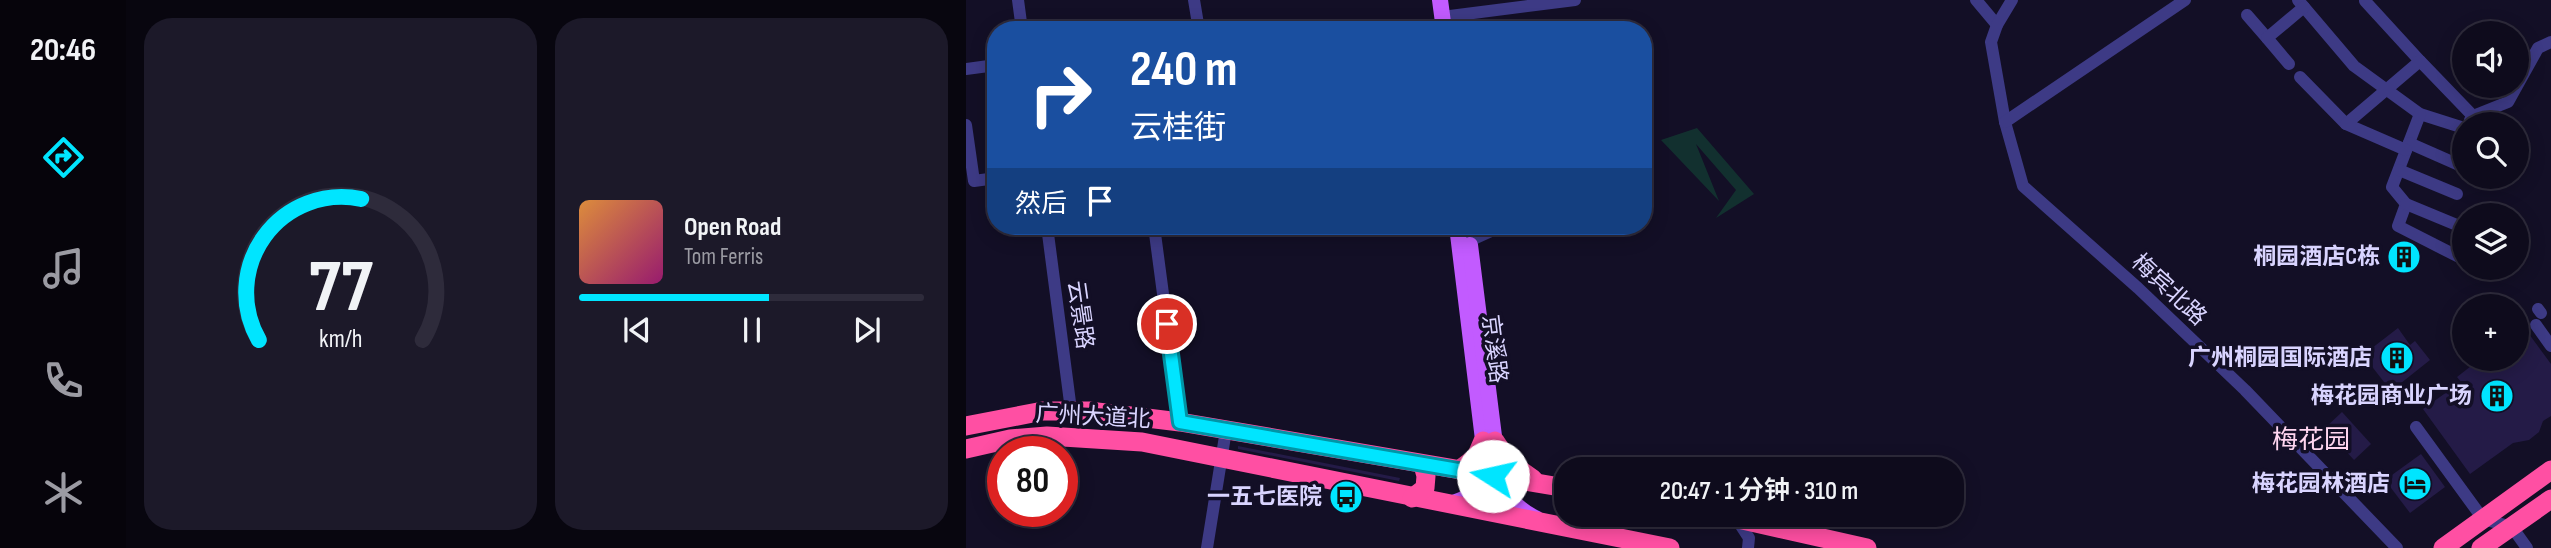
<!DOCTYPE html>
<html lang="zh">
<head>
<meta charset="utf-8">
<style>
	:root { --surface:#0e0b1c; --page:#1c1929; --text:#f1f3f6; --muted:#9b9ba3; --line:#2e2b3b; --accent:#00e5ff }
	body { margin:0; font-family:"Sofia Sans Condensed","Noto Sans SC",sans-serif; background:var(--page); color:var(--text); height:100vh; display:flex; flex-direction:column; font-size:26px; white-space:nowrap }
	* { box-sizing:border-box; margin:0 }
	p { font-size:23px; color:var(--muted) }
	.icon { flex:none; width:38px; height:38px; fill:none; stroke:currentColor; stroke-width:2; stroke-linecap:round; stroke-linejoin:round }
	.map { position:relative; flex:1; overflow:hidden }
	.panel { display:flex; flex-direction:column; gap:18px; padding:18px; background:#08060f; width:840px }
	.panel>* { flex:none }
	.banner { position:absolute; left:21px; top:21px; width:665px; height:214px; border-radius:28px; box-shadow:0 4px 18px #0003,0 0 0 2px var(--line); background:#1a4fa0; color:#fff; overflow:hidden }
	.buttons { position:absolute; left:1486px; top:21px; display:grid; gap:14px }
	.buttons a { display:grid; place-items:center; width:77px; height:77px; border-radius:50%; background:var(--surface); box-shadow:0 4px 18px #0003,0 0 0 2px var(--line); font-size:35px }
	.speed { position:absolute; left:21px; top:436px; display:flex; gap:14px; font-size:35px; font-weight:700; text-align:center }
	.speed>* { display:grid; place-content:center; width:91px; height:91px; border-radius:50%; background:var(--surface); box-shadow:0 4px 18px #0003,0 0 0 2px var(--line); line-height:1 }
	.speed .limit { border:10px solid #d22; background:#fff; color:#111 }
	.pin { position:absolute; display:grid; place-items:center; width:60px; height:60px; color:#fff; margin:-30px; border:4px solid #fff; border-radius:50%; box-shadow:0 2px 7px #0007 }
	.me { position:absolute; width:77px; margin:-38px; rotate:280deg; stroke-linejoin:round; filter:drop-shadow(0 0 5px #0008) }
	.turn { display:flex; align-items:center; gap:24px; height:147px; padding:0 28px; font-size:32px }
	.turn .icon { width:91px; height:91px; stroke-width:2.5 }
	.turn b { display:block; font-size:49px; line-height:60px }
	.then { display:flex; align-items:center; height:66px; padding:0 28px; background:#0003; gap:14px; font-size:26px }
	.panel .tile { flex:1; display:flex; flex-direction:column; justify-content:center; gap:10px; min-width:0; padding:0 24px; border-radius:28px; background:var(--page) }
	.panel .dial { align-items:center; gap:0 }
	.dial svg { height:182px; overflow:visible; fill:none; stroke:var(--line); stroke-width:7; stroke-linecap:round; text-anchor:middle }
	.dial text { fill:var(--text); stroke:none }
	.song { display:flex; align-items:center; gap:21px }
	.cover { width:84px; height:84px; border-radius:10px; background:linear-gradient(135deg,hsl(30 70% 55%),hsl(320 70% 35%)) }
	.played { height:7px; border-radius:4px; background:linear-gradient(90deg,var(--accent) 55%,var(--line) 55%) }
	.keys { display:flex; justify-content:space-around; direction:ltr }
	.panel .tiles { flex:1; display:grid; gap:18px; grid-template-columns:repeat(2,1fr) }
	.trip { position:absolute; left:588px; top:457px; width:410px; height:70px; border-radius:28px; background:var(--surface); box-shadow:0 4px 18px #0003,0 0 0 2px var(--line); font-weight:600; line-height:70px; text-align:center }
	main { display:flex; flex:1; min-height:0 }
	.tab-bar { display:flex; flex-direction:column; width:126px; justify-content:space-around; align-items:center; background:#06040b; color:var(--muted) }
	.tab-bar .icon { width:49px; height:49px }
	.tab-bar .selected { color:var(--accent) }
	.tab-bar b { font-size:32px; color:var(--text) }
	.map>svg:first-child { display:block }
	.green { fill:#12302f }
	.building { fill:#241b47 }
	.lines { fill:none; stroke-linecap:round; stroke-linejoin:round }
	.minor { stroke:#3d3a85; stroke-width:12 }
	.major { stroke:#c25bff; stroke-width:16 }
	.highway { stroke:#ff4fa3; stroke-width:19 }
	.route-casing { stroke:#0095a6; stroke-width:18 }
	.route { stroke:#00e5ff; stroke-width:12 }
	.labels { text-anchor:middle; dominant-baseline:central; stroke-width:7; stroke-linejoin:round; paint-order:stroke }
	.poi-label { font-size:23px; font-weight:bold; fill:#d9d4ff; stroke:#130f26; text-anchor:end }
	.street-label { font-size:23px; fill:#d9d4ff; stroke:#130f26 }
	.quarter-label { font-size:26px; fill:#ffd6f0; stroke:#130f26 }
</style>
</head>
<body>
<main>
<nav class="tab-bar">
<b>20:46</b>
<svg class="icon selected" aria-label="directions" viewBox="0 0 24 24"><path d="M12 3l9 9-9 9-9-9zM9 14v-3h6M13 9l2 2-2 2"/></svg>
<svg class="icon" aria-label="music" viewBox="0 0 24 24"><path d="M9 18V5l10-2v13"/><circle cx="6" cy="18" r="3"/><circle cx="16" cy="16" r="3"/></svg>
<svg class="icon" aria-label="phone" viewBox="0 0 24 24"><path d="M5 4h4l2 5-3 2q2 4 5 5l2-3 5 2v4C11 20 4 13 5 4z"/></svg>
<svg class="icon" aria-label="climate" viewBox="0 0 24 24"><path d="M12 3v18M4 7l16 10M4 17L20 7"/></svg>
</nav>
<section class="panel">
<div class="tiles">
<div class="tile dial"><svg viewBox="0 0 100 80">
<path d="M14 69A42 42 0 1 1 86 69"/>
<path d="M14 69A42 42 0 0 1 59 7" stroke="#00e5ff"/>
<text x="50" y="56" font-size="32" font-weight="700">77</text>
<text x="50" y="72" font-size="11">km/h</text>
</svg></div>
<div class="tile">
<div class="song"><i class="cover"></i><div><b>Open Road</b><p>Tom Ferris</p></div></div>
<div class="played"></div>
<div class="keys"><svg class="icon" aria-label="previous" viewBox="0 0 24 24"><path d="M18 5L8 12l10 7zM5 5v14"/></svg><svg class="icon" aria-label="pause" viewBox="0 0 24 24"><path d="M8 5v14M16 5v14"/></svg><svg class="icon" aria-label="next" viewBox="0 0 24 24"><path d="M6 5l10 7-10 7zM19 5v14"/></svg></div>
</div>
</div>
</section>
<div class="map">
<svg width="1585" height="548" viewBox="0 0 1585 548">
	<rect width="100%" height="100%" fill="#130f26"/>
	<!-- green -->
	<path class="green" d="M731,128L788,194L750,218L770,190L730,144L753,201L695,140Z"/>
	<!-- building -->
	<g class="building">
		<path d="M1438,243L1451,251L1438,272L1425,263Z"/>
		<path d="M1432,328L1444,345L1449,341L1464,360L1425,391L1397,355Z"/>
		<path d="M1563,334L1585,364V416L1577,421L1573,432L1563,440L1547,443L1504,474L1457,409L1495,382L1491,377L1514,359H1550V343Z"/>
		<path d="M1376,412L1405,444L1388,460L1359,428Z"/>
		<path d="M272,446L434,478L433,481L272,449Z"/>
		<path d="M1455,454L1479,487L1444,513L1419,480Z"/>
	</g>
	<g class="lines">
		<!-- minor -->
		<g class="minor">
			<path d="M52,0L56,30"/>
			<path d="M228,0L233,30"/>
			<path d="M1010,0L1031,25"/>
			<path d="M1046,0L1031,25L1025,42L1039,122L1057,186L1172,288L1279,390L1431,548"/>
			<path d="M1332,0L1388,66L1454,114L1498,128"/>
			<path d="M1399,1L1454,61"/>
			<path d="M1281,15L1301,38"/>
			<path d="M476,17L609,0"/>
			<path d="M442,30L467,27"/>
			<path d="M1323,64L1301,38L1338,7"/>
			<path d="M0,69L30,65"/>
			<path d="M1334,77L1380,124"/>
			<path d="M1454,114L1426,187L1440,204L1432,226L1493,257"/>
			<path d="M1504,120L1507,116L1542,102L1572,48L1585,42"/>
			<path d="M1039,122L1219,0"/>
			<path d="M0,125L8,181L30,178"/>
			<path d="M1443,143L1493,165"/>
			<path d="M1440,150L1380,124L1454,61L1507,116"/>
			<path d="M1433,170L1491,194"/>
			<path d="M1440,204L1498,228"/>
			<path d="M81,226L105,410"/>
			<path d="M188,226L214,422"/>
			<path d="M503,241L536,226"/>
			<path d="M1572,309L1575,313"/>
			<path d="M1570,325L1585,346"/>
			<path d="M1450,427L1517,519L1546,527L1561,548"/>
			<path d="M770,518L783,538L782,548"/>
			<path d="M241,548L260,430"/>
		</g>
		<!-- major -->
		<g class="major">
			<path d="M474,0L478,30"/>
			<path d="M491,226L519,456C528,483 545,506 571,519"/>
			<path d="M484,504C508,496 525,486 531,460L504,245"/>
		</g>
		<!-- highway -->
		<g class="highway">
			<path d="M0,426L77,411H123L214,422L600,488"/>
			<path d="M529,441L543,462L567,479"/>
			<path d="M0,449L44,439L81,436L176,442L704,548"/>
			<path d="M493,470L510,457L517,441"/>
			<path d="M446,498L459,488L460,476L457,465"/>
			<path d="M750,514L901,548"/>
			<path d="M1477,548L1585,470"/>
			<path d="M1515,548L1585,499"/>
		</g>
	</g>
	<g class="lines">
		<defs>
			<path id="route" d="M201,324L214,422L527,476"/>
		</defs>
		<!-- route casing -->
		<use href="#route" class="route-casing"/>
		<!-- route -->
		<use href="#route" class="route"/>
	</g>
	<!-- icons -->
	<defs>
		<symbol id="building-disc" viewBox="-11 -11 22 22"><circle r="9.5" fill="#00e5ff" stroke="#130f26"/><path d="M-4-6H4V6H1V3H-1V6H-4ZM-2.5-4.3h1.7v1.8h-1.7ZM.8-4.3h1.7v1.8H.8ZM-2.5-1h1.7V.8h-1.7ZM.8-1h1.7V.8H.8Z" fill="#111"/></symbol>
		<symbol id="hotel-disc" viewBox="-11 -11 22 22"><circle r="9.5" fill="#00e5ff" stroke="#130f26"/><path d="M-6-4.5h1.5V1H6V5H4.5V3h-9V5H-6ZM-4 0a1.8 1.8 0 1 1 3.6 0ZM.5 0V-2.5h3Q6-2.5 6 0Z" fill="#111"/></symbol>
		<symbol id="bus-disc" viewBox="-11 -11 22 22"><circle r="9.5" fill="#00e5ff" stroke="#130f26"/><path d="M-5-6H5V4H4V6H2V4H-2V6H-4V4H-5ZM-3.5-4V0h7V-4ZM-3.5 1.2v1.5H-2V1.2ZM2 1.2v1.5H3.5V1.2Z" fill="#111"/></symbol>
	</defs>
	<g fill-rule="evenodd">
		<use href="#building-disc" x="1419" y="238" width="38" height="38"/>
		<use href="#building-disc" x="1412" y="339" width="38" height="38"/>
		<use href="#building-disc" x="1512" y="377" width="38" height="38"/>
		<use href="#hotel-disc" x="1430" y="465" width="38" height="38"/>
		<use href="#bus-disc" x="361" y="478" width="38" height="38"/>
	</g>
	<g class="labels">
		<!-- poi labels -->
		<g class="poi-label">
			<text x="1414" y="257">桐园酒店C栋</text>
			<text x="1406" y="358">广州桐园国际酒店</text>
			<text x="1506" y="396">梅花园商业广场</text>
			<text x="1424" y="484">梅花园林酒店</text>
			<text x="356" y="497">一五七医院</text>
		</g>
		<!-- street labels -->
		<g class="street-label">
			<text transform="translate(1203 290) rotate(43)">梅宾北路</text>
			<text transform="translate(114 315) rotate(82)">云景路</text>
			<text transform="translate(528 349) rotate(83)">京溪路</text>
			<text transform="translate(127 417) rotate(3)">广州大道北</text>
		</g>
		<!-- quarter labels -->
		<g class="quarter-label">
			<text x="1345" y="440">梅花园</text>
		</g>
	</g>
</svg>
<div class="buttons">
<a><svg class="icon" aria-label="sound" viewBox="0 0 24 24"><path d="M4 9h4l5-4v14l-5-4H4zM17 9q2 3 0 6"/></svg></a>
<a><svg class="icon" aria-label="search" viewBox="0 0 24 24"><circle cx="10" cy="10" r="6"/><path d="M15 15l6 6"/></svg></a>
<a><svg class="icon" aria-label="layers" viewBox="0 0 24 24"><path d="M12 4l9 5-9 5-9-5zM3 14l9 5 9-5"/></svg></a>
<a>+</a>
</div>
<div class="speed"><div class="limit">80</div></div>
<div class="pin" style="left:201px;top:324px;background:#d93025"><svg class="icon" aria-label="arrive" viewBox="0 0 24 24"><path d="M6 21V4h12l-3 4 3 4H6"/></svg></div>
<svg class="me" style="left:527px;top:476px" viewBox="-20 -20 40 40"><circle r="19" fill="#fff"/><path d="M0-13L10 11 0 6-10 11z" fill="#00e5ff"/></svg>
<div class="trip">20:47 · 1 分钟 · 310 m</div>
<div class="banner">
<div class="turn"><svg class="icon" aria-label="right" viewBox="0 0 24 24"><path d="M7 20v-9h11M14 6l5 5-5 5"/></svg><div><b>240 m</b>云桂街</div></div>
<div class="then">然后<svg class="icon" aria-label="arrive" viewBox="0 0 24 24"><path d="M6 21V4h12l-3 4 3 4H6"/></svg></div>
</div>
</div>
</main>
</body>
</html>
